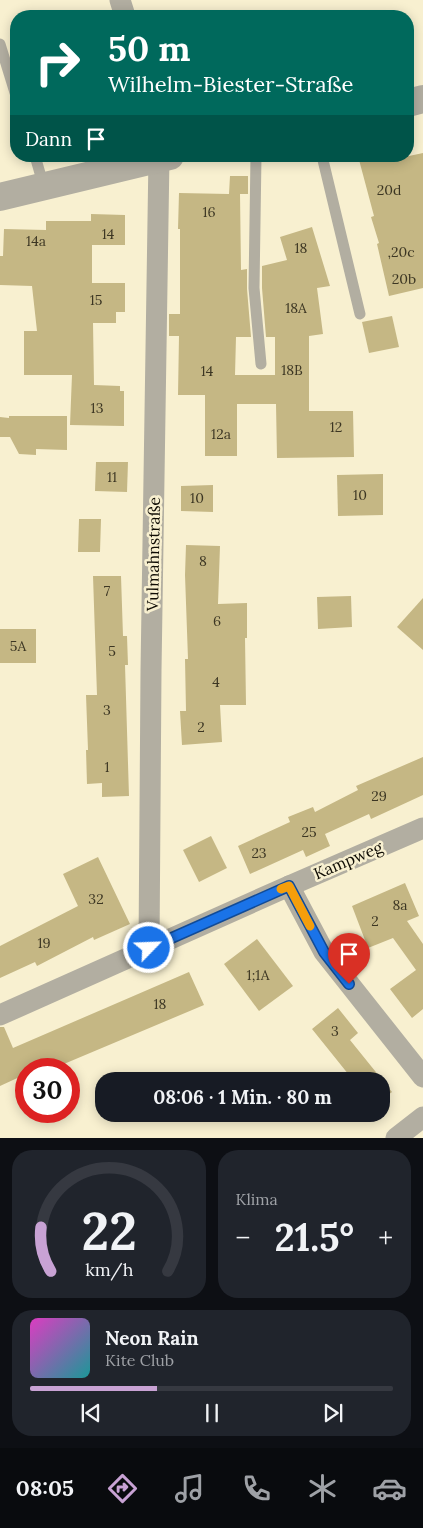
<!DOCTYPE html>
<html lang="de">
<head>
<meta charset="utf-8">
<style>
	:root { --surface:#171b24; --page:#20242c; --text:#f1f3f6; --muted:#9ea1a6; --line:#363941; --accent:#c8a2d4 }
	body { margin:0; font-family:Lora,serif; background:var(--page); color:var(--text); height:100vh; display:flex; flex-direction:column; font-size:19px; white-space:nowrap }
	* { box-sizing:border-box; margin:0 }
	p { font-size:16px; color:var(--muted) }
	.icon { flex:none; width:28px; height:28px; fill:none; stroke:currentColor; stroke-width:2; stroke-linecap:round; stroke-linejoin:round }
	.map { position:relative; height:1138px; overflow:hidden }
	.panel { display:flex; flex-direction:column; gap:12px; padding:12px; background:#0d0f14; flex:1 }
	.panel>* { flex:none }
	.top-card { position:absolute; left:10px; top:10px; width:404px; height:152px; border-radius:20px; box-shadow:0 2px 12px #0003; background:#00695c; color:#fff; overflow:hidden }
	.speed { position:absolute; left:15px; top:1058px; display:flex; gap:10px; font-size:25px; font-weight:700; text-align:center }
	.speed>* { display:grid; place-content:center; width:65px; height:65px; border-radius:50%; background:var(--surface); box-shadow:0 2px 12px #0003; line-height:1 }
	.speed .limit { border:8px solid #d22; background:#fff; color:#111 }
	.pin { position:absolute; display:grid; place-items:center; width:42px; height:42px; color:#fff; margin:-51px -21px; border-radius:50% 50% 50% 0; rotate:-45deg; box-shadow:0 0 5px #0007 }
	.pin .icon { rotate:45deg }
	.me { position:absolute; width:55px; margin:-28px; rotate:66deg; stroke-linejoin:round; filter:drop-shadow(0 0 4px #0008) }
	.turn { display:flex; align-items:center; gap:18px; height:105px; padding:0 15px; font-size:22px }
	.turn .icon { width:65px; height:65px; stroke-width:2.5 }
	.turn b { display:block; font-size:35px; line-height:42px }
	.then { display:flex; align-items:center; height:48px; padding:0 15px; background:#0003; gap:10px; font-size:19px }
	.big { font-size:38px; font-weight:700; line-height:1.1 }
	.panel .widget { flex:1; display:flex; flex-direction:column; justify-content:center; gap:8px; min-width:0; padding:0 18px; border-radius:20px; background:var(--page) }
	.panel .dial { align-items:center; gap:0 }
	.dial svg { height:130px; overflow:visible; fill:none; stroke:var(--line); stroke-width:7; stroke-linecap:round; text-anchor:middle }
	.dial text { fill:var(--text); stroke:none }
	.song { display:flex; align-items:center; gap:15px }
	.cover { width:60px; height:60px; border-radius:8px; background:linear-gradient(135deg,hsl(310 70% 55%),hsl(180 70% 35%)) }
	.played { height:5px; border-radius:2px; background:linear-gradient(90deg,var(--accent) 35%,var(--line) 35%) }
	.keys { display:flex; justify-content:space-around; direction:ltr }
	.heat { display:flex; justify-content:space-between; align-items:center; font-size:28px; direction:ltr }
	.panel .tiles { flex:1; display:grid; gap:12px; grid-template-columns:1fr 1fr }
	.widget:last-child { grid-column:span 2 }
	.trip { position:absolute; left:95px; top:1072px; width:295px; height:50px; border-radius:20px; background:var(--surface); box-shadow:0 2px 12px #0003; font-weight:700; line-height:50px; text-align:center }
	.dock { display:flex; height:80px; justify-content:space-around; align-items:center; background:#090b0e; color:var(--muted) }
	.dock .icon { width:35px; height:35px }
	.dock .selected { color:var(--accent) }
	.dock b { font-size:22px; color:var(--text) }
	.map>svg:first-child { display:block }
	.building { fill:#c5b784 }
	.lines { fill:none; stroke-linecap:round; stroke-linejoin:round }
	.service { stroke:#b2aea1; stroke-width:11 }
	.minor { stroke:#b2aea1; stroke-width:21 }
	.tertiary { stroke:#b2aea1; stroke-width:28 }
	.route-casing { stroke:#114b97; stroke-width:12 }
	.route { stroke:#1a73e8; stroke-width:9 }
	.slow { stroke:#f59e0b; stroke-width:9 }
	.labels { text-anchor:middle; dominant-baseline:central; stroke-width:5; stroke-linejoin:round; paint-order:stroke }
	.number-label { font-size:14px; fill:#3c3623 }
	.street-label { font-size:16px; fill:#0e0b03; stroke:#f8f0d0 }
</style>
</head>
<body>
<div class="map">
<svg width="423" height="1138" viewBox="0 0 423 1138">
	<rect width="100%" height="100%" fill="#f8f0d0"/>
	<!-- building -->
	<g class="building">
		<path d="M423,153V288L389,296L377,244L379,243L371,217L374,216L358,156H409Z"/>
		<path d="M230,176H248V194H236H240L241,270L247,269V289L251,337H236L235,375H275V337H266L262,288V266L287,260L280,237L312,227L330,286L317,288L323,334L309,336V411H353L354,457L277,458L276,404H237V456H205V395H178L179,336H169V314H180V229H178L179,193L229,194Z"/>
		<path d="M91,214L125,215V245H92V283H125V312H116V323H93L94,385L120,386V391H124V426L70,425L72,375H24V331H37L32,286L0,285V256H3L4,229L46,230V221H91Z"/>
		<path d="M392,316L399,347L369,353L362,322Z"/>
		<path d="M9,416H67V450L36,449V455L19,454L10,437H0V417L9,418Z"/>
		<path d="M96,462H128L127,492L95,491Z"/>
		<path d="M383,474V515L338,516L337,475Z"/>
		<path d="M213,485V512L181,511V486Z"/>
		<path d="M79,519H101L100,552H78Z"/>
		<path d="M186,545L220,546L218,604L247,603V638H245L246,705H220L222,742L182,745L180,711H186L185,659H188L185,575Z"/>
		<path d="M93,576H121L123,636H127L128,665H125L129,796L102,797V783L87,784L86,750H88L86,695H97Z"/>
		<path d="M351,596L352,627L318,629L317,597Z"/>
		<path d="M423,598V650L397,627Z"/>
		<rect x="0" y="629" width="36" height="34"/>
		<path d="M423,757V795L371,819L369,814L325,834L330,846L306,857L303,850L250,874L238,846L290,822L288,817L313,807L315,812L358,790L356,786Z"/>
		<path d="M211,836L227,868L199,882L183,850Z"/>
		<path d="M98,857L130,924L94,940L93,937L37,966L35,962L0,978V946L78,906L63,874Z"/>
		<path d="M405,883L419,916L407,921L423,944V1009L412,1018L390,989L416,970L393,938L368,948L352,906Z"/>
		<path d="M257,939L293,986L259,1011L224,964Z"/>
		<path d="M189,972L204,1005L52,1069H26V1074L0,1086V1027H4L13,1048Z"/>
		<path d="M338,1008L358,1033L350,1040L392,1092L381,1100V1081H352L353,1080L312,1029Z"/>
	</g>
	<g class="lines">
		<!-- service -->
		<g class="service">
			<path d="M0,44L16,96"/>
			<path d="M35,156L44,187"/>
			<path d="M256,156L254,288L261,364"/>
			<path d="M322,156L360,314"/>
		</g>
		<!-- minor -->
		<g class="minor">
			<path d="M120,0L125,16"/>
			<path d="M289,886L324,952L423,1077"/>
			<path d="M149,948L151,671L159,156"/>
			<path d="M0,1015L289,886L423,828"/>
			<path d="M396,1138L423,1117"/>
		</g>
		<!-- tertiary -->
		<g class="tertiary">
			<path d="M408,103L423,99"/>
			<path d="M0,197L170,156"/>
		</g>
	</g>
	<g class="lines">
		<defs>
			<path id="route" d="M149,948L289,886L324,952L349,984"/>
		</defs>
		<!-- route casing -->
		<use href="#route" class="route-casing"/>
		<!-- route -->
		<use href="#route" class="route"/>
		<!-- slow -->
		<path class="slow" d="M281,889L289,886L310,926"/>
	</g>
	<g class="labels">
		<!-- number labels -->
		<g class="number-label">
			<text x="389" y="190">20d</text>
			<text x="209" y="212">16</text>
			<text x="108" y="234">14</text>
			<text x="36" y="241">14a</text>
			<text x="301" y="248">18</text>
			<text x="401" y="252">,20c</text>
			<text x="404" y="279">20b</text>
			<text x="96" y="300">15</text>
			<text x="296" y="308">18A</text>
			<text x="292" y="370">18B</text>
			<text x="207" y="371">14</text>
			<text x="97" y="408">13</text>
			<text x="336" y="427">12</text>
			<text x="221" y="434">12a</text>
			<text x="112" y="477">11</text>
			<text x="360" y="495">10</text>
			<text x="197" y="498">10</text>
			<text x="203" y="561">8</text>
			<text x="107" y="591">7</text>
			<text x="217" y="621">6</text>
			<text x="18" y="646">5A</text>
			<text x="112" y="651">5</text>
			<text x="216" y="682">4</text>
			<text x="107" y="710">3</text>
			<text x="201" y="727">2</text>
			<text x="107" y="767">1</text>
			<text x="379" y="796">29</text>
			<text x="309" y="832">25</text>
			<text x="259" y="853">23</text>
			<text x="96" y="899">32</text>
			<text x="400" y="905">8a</text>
			<text x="375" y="921">2</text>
			<text x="44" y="943">19</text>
			<text x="258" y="975">1;1A</text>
			<text x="160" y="1004">18</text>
			<text x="335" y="1031">3</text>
		</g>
		<!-- street labels -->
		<g class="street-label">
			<text transform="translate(153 554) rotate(-89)">Vulmahnstraße</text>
			<text transform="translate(348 860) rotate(-23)">Kampweg</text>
		</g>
	</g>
</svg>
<div class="speed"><div class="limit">30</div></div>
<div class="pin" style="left:349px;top:984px;background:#d93025"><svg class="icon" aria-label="arrive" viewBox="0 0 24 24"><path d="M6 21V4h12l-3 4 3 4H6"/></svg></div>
<svg class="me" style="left:149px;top:948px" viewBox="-20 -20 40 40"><circle r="17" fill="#1a73e8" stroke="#fff" stroke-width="3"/><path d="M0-11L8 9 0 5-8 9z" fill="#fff"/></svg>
<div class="trip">08:06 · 1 Min. · 80 m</div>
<div class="top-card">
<div class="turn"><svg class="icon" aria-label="right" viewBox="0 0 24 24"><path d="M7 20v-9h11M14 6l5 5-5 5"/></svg><div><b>50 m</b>Wilhelm-Biester-Straße</div></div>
<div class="then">Dann<svg class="icon" aria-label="arrive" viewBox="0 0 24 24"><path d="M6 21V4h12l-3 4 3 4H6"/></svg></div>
</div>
</div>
<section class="panel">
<div class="tiles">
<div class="widget dial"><svg viewBox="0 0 100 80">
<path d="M14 69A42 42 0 1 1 86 69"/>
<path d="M14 69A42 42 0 0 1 8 42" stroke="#c8a2d4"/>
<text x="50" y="56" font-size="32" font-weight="700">22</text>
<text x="50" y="72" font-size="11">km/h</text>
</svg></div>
<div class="widget"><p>Klima</p>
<div class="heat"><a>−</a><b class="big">21.5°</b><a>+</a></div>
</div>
<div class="widget">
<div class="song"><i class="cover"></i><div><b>Neon Rain</b><p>Kite Club</p></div></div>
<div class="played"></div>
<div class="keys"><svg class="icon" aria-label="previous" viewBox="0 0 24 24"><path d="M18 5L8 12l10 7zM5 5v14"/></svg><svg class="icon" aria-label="pause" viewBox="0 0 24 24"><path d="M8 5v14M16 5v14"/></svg><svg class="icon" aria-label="next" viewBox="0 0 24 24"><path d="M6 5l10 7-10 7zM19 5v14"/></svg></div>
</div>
</div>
</section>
<nav class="dock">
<b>08:05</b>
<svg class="icon selected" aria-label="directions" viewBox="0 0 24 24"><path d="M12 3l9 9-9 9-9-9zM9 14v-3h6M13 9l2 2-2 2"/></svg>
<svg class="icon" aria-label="music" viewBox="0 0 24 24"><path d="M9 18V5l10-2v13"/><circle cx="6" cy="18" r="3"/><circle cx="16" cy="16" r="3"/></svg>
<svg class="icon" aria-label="phone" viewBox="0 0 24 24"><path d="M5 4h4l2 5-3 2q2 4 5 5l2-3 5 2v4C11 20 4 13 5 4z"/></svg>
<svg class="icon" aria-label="climate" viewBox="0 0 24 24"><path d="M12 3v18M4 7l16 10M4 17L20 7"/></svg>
<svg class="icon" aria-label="car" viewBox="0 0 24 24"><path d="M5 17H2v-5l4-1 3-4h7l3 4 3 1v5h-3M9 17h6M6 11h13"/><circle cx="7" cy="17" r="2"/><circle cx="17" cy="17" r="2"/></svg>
</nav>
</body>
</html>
